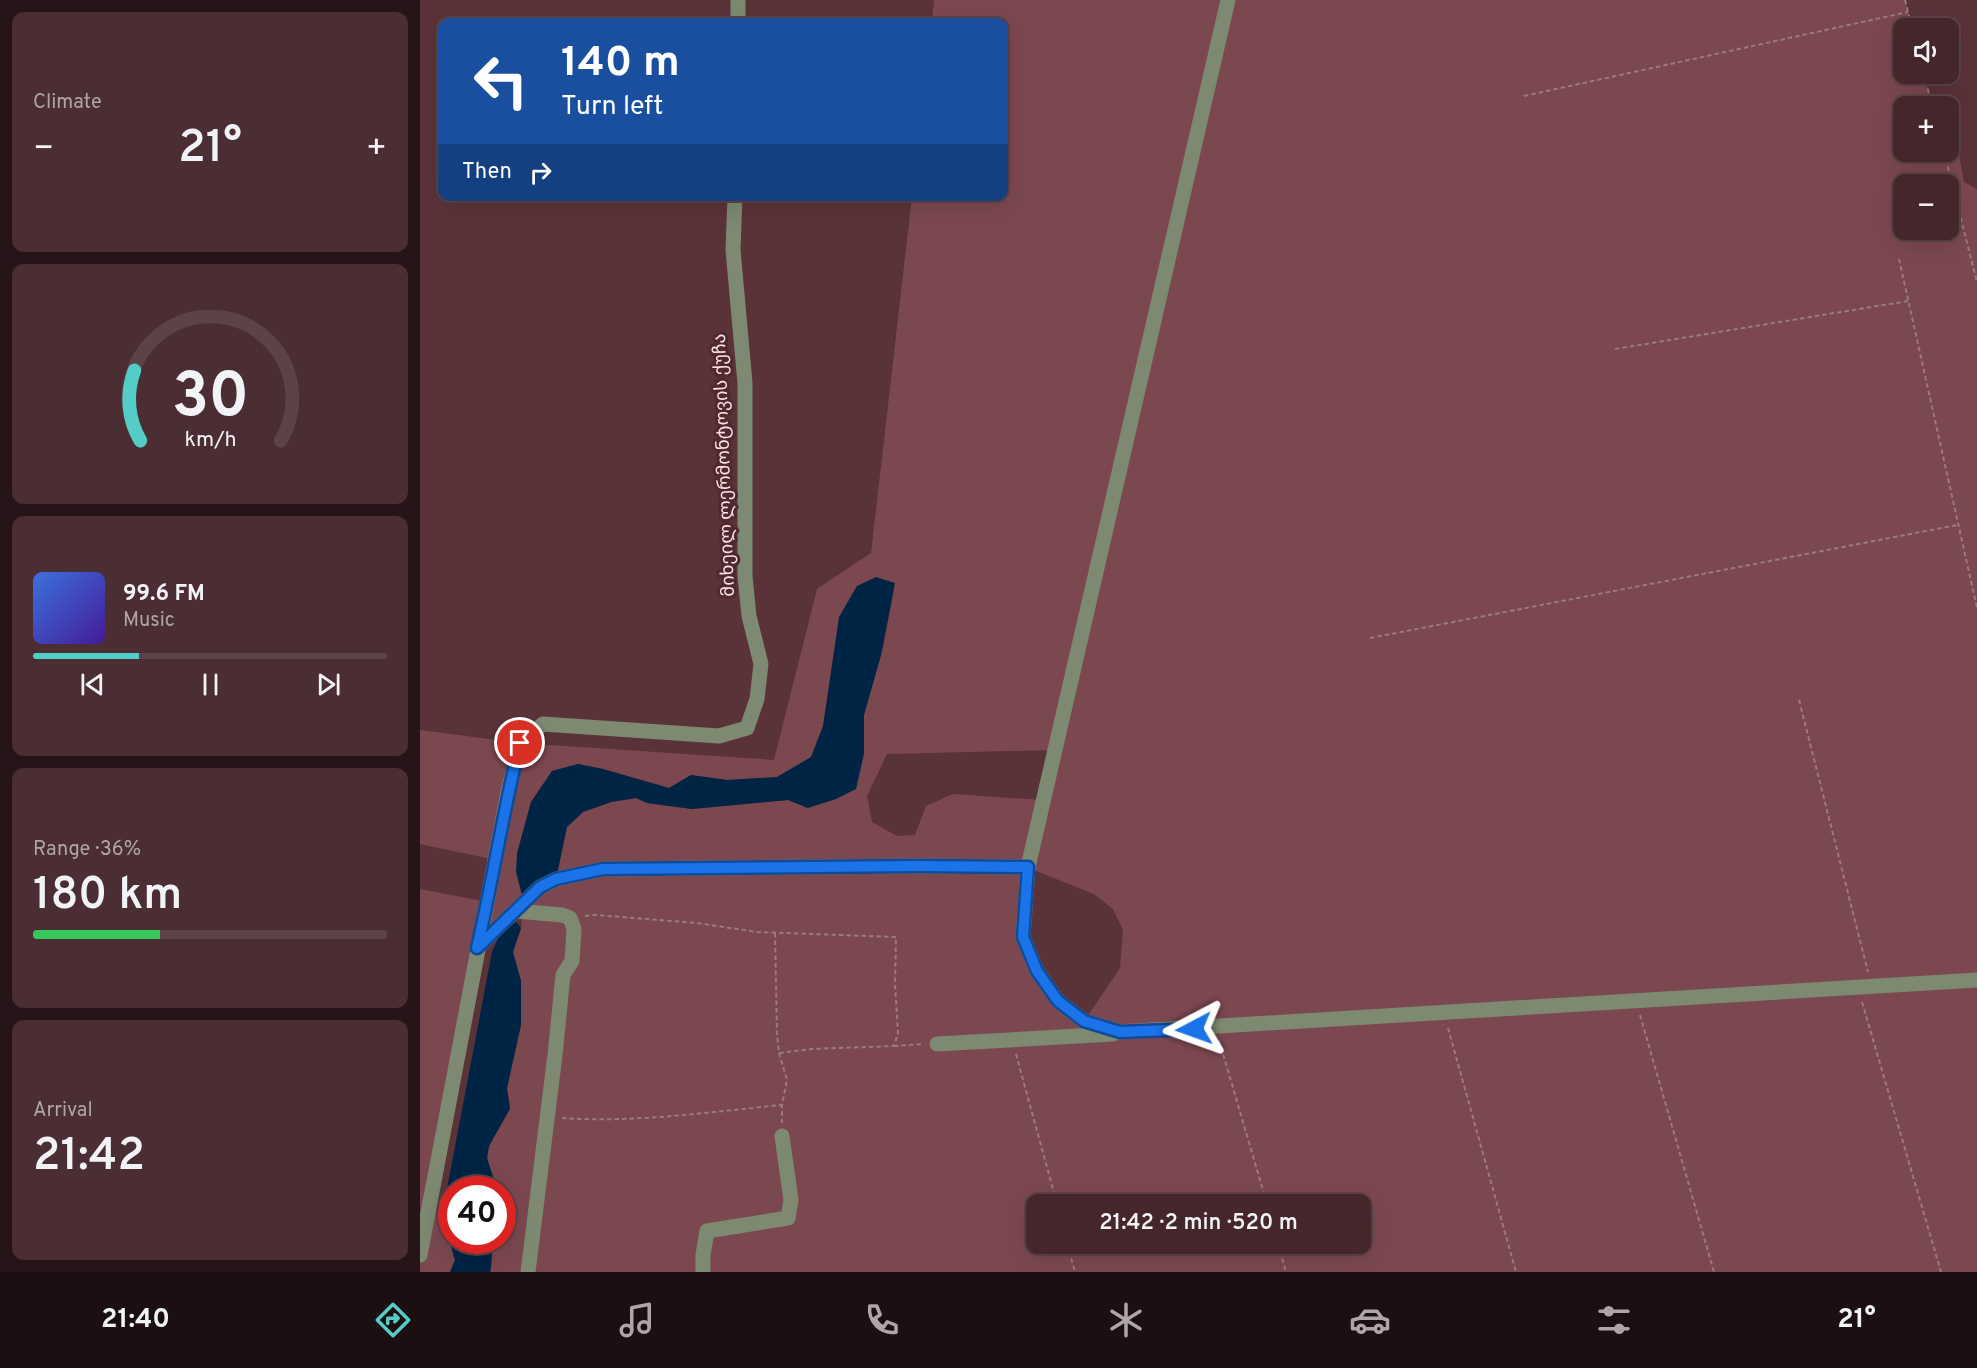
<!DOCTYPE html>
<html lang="en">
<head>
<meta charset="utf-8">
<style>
	:root { --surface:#44262b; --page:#4b2e33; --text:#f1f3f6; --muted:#afa5a9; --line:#5c4347; --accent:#54cdc7 }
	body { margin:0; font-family:Overpass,"Noto Sans Georgian",sans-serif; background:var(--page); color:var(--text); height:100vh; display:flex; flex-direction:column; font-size:22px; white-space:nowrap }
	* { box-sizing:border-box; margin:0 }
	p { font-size:20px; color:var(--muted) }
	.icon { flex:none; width:33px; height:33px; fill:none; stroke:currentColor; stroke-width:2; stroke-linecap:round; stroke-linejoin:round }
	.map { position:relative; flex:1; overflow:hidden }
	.details { display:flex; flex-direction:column; gap:12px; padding:12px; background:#251518; width:420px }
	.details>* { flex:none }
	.top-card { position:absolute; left:18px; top:18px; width:570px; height:183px; border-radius:12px; box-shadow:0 6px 24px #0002,0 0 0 2px var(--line); background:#1a4fa0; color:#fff; overflow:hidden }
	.fabs { position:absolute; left:1473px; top:18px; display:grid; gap:12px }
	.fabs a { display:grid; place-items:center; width:66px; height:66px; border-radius:12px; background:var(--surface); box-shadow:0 6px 24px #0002,0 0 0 2px var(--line); font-size:30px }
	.speed { position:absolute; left:18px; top:1176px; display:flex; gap:12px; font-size:30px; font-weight:700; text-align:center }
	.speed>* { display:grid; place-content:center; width:78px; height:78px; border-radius:50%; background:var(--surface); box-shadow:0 6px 24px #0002,0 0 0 2px var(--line); line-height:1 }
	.speed .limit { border:9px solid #d22; background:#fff; color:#111 }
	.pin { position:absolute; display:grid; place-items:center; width:51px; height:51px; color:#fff; margin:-26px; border:3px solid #fff; border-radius:50%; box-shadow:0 2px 6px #0007 }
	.me { position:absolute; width:66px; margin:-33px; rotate:266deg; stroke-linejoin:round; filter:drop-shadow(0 0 4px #0008) }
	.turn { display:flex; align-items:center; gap:21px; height:126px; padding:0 24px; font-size:27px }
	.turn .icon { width:78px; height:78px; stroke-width:2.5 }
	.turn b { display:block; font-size:42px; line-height:51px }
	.then { display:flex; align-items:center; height:57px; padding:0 24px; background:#0003; gap:12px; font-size:22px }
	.big { font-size:45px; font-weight:600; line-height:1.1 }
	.details .widget { flex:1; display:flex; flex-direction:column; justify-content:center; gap:9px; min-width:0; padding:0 21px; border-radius:12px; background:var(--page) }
	.details .dial { align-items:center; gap:0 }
	.dial svg { height:156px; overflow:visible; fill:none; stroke:var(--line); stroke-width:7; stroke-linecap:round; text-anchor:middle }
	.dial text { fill:var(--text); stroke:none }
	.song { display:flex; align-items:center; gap:18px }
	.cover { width:72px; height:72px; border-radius:9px; background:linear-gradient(135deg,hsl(220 70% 55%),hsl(260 70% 35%)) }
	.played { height:6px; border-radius:3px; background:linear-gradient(90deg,var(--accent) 30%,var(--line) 30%) }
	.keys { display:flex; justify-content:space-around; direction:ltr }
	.heat { display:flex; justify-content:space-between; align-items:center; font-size:33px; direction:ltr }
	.charge { height:9px; border-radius:4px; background:linear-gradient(90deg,#34c759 36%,var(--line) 0) }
	.trip { position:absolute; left:606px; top:1194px; width:345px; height:60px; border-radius:12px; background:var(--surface); box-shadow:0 6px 24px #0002,0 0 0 2px var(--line); font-weight:600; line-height:60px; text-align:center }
	.dock { display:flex; height:96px; justify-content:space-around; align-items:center; background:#1b0f11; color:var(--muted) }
	.dock .icon { width:42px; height:42px }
	.dock .on { color:var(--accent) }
	.dock b { font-size:27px; color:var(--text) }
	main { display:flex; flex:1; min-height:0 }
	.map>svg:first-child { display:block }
	.green { fill:#7c4850; fill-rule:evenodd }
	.water { fill:#002444 }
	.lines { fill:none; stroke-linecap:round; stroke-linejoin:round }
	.path { stroke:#9b797e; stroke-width:2; stroke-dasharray:4.5 3; stroke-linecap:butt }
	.minor { stroke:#7d8a71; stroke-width:15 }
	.route-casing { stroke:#114b97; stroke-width:15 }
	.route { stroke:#1a73e8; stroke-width:10 }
	.labels { text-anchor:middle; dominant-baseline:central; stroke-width:6; stroke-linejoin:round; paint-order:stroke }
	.street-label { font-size:18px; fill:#fce2e5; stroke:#4f292f }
</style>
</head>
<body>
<main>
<section class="details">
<div class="widget"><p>Climate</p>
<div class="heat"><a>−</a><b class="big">21°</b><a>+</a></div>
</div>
<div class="widget dial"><svg viewBox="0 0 100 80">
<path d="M14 69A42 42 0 1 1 86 69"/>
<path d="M14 69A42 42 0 0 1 11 33" stroke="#54cdc7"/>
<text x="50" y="56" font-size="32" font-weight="700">30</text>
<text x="50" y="72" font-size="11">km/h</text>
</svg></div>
<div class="widget">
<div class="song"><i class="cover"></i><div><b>99.6 FM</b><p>Music</p></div></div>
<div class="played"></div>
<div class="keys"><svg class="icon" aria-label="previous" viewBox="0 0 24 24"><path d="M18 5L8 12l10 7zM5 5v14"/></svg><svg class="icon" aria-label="pause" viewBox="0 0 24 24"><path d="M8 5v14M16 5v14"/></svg><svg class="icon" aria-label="next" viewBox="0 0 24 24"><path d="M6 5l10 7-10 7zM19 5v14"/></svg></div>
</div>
<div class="widget"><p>Range · 36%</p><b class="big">180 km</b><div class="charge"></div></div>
<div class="widget"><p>Arrival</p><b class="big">21:42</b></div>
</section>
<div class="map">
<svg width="1557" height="1272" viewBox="0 0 1557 1272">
	<rect width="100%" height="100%" fill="#5a3339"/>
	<!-- green -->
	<path class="green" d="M514,0H1485L1492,28H1484V74H1504L1512,106H1484V152L1529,151L1539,154L1544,182L1557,189V1272H70L73,1241L82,1240V1190L77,1189C75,1180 69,1172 68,1162C65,1143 82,1124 90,1109L87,1088L101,1025V981L93,952L101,928L104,904L57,948L10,1206L22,1215L35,1260L30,1272H0V889L67,902L76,860L0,844V730L100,743L354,760L397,589L451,553L492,197L584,196V22H512ZM1484,184H1528V230H1484ZM475,583L463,648L444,715V754L388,808L368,800L272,809L227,803L217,798L191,802L163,812L147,827L136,879L105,826L111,802L132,771L158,764L183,769L249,788L271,775L307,780L357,777L392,757L403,726L412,677ZM634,750L622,800L533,794L506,806L495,835L477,836L452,822L447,796L467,754ZM609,868L674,894L693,909L703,930L700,968L665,1020L617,971L603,937ZM616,1204H940V1244H616Z"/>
	<!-- water -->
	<g class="water">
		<path d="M456,577L475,583L461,655L444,715V754L436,789L416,799L388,808L368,800L272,809L227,803L216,798L191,802L163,812L147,827L136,879L104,903L96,872L97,853L111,802L132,771L158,764L183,769L249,788L271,775L307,780L357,777L391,757L403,726L419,617L437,586Z"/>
		<path d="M96,922L101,928L93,952L101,981V1025L87,1088L90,1109L69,1146L67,1158L77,1189L32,1190V1240L73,1241L71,1268L70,1272H30L35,1260L22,1215L72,952L80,934Z"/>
	</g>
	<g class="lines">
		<!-- path -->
		<g class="path">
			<path d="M1485,0L1492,28"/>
			<path d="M1504,74L1512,106"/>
			<path d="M1104,96L1488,12"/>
			<path d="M1524,152L1557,282"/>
			<path d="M1479,259L1557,608"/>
			<path d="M1195,349L1488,301"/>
			<path d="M950,638L1537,525"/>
			<path d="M1379,700L1448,972"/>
			<path d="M165,916L176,915L277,923L337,932L476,937L475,984L478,1033L474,1046L391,1049L359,1053"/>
			<path d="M355,933L357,1034L359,1053L367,1080L362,1105V1123"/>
			<path d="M1442,1002L1521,1272"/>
			<path d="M1220,1015L1294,1272"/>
			<path d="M1028,1028L1096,1272"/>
			<path d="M799,1040L847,1204"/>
			<path d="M474,1046L504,1044"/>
			<path d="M596,1054L637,1204"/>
			<path d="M142,1118C216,1123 289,1112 362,1105"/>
			<path d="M647,1244L655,1272"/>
			<path d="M858,1244L866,1272"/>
		</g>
		<!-- minor -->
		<g class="minor">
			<path d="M318,0V22"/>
			<path d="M608,867L603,937L617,971L638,1001L664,1021L700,1032L1557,980"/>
			<path d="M96,911L142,915L150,918L154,929L152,961L143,975L135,1055L108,1272"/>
			<path d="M57,948L120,887L136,879L183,869L498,866L608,867L808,0"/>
			<path d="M517,1044L693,1034"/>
			<path d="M0,1255L88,792L100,743L123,724L299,736L327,728L337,699L341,664L329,616L325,576V383L313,250L315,196"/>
			<path d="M283,1272V1255L287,1231L368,1218L371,1200L362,1136"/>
		</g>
	</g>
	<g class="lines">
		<defs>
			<path id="route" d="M100,743C83,811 73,880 57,948L120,887L136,879L183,869L498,866L608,867L603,937L617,971L638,1001L664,1021L700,1032L774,1029"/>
		</defs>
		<!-- route casing -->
		<use href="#route" class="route-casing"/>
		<!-- route -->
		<use href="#route" class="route"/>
	</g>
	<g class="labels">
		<!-- street labels -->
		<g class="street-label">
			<text transform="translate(305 465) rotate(-92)">მიხეილ ლერმონტოვის ქუჩა</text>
		</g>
	</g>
</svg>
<div class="fabs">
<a><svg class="icon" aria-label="sound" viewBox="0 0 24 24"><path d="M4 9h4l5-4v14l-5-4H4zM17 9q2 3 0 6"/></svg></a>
<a>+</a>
<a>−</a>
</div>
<div class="speed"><div class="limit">40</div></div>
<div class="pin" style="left:100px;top:743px;background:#d93025"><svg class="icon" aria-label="arrive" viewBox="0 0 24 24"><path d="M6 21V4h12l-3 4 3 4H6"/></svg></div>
<svg class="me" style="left:774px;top:1029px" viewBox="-20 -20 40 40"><path d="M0-17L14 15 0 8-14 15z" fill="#1a73e8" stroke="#fff" stroke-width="4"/></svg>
<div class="trip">21:42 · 2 min · 520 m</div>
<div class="top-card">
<div class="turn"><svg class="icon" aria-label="left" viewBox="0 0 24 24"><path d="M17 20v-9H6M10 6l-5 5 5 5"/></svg><div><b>140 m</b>Turn left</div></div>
<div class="then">Then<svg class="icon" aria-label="right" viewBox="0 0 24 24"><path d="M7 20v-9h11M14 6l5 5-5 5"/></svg></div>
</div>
</div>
</main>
<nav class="dock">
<b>21:40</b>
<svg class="icon on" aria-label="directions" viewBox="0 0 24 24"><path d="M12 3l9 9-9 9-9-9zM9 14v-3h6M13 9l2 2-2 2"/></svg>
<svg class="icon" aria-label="music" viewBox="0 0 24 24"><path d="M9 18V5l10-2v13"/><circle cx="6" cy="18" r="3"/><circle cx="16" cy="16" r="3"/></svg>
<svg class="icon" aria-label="phone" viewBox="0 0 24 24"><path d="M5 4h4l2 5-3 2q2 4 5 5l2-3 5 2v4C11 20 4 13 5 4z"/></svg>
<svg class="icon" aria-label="climate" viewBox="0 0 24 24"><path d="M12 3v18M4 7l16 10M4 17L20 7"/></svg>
<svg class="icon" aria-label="car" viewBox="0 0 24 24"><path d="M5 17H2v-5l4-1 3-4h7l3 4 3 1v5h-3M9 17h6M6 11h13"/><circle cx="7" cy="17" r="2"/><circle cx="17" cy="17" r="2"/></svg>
<svg class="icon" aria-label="filters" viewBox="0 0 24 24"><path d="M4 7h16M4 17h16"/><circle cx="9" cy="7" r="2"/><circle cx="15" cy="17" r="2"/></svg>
<b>21°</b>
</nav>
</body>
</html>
